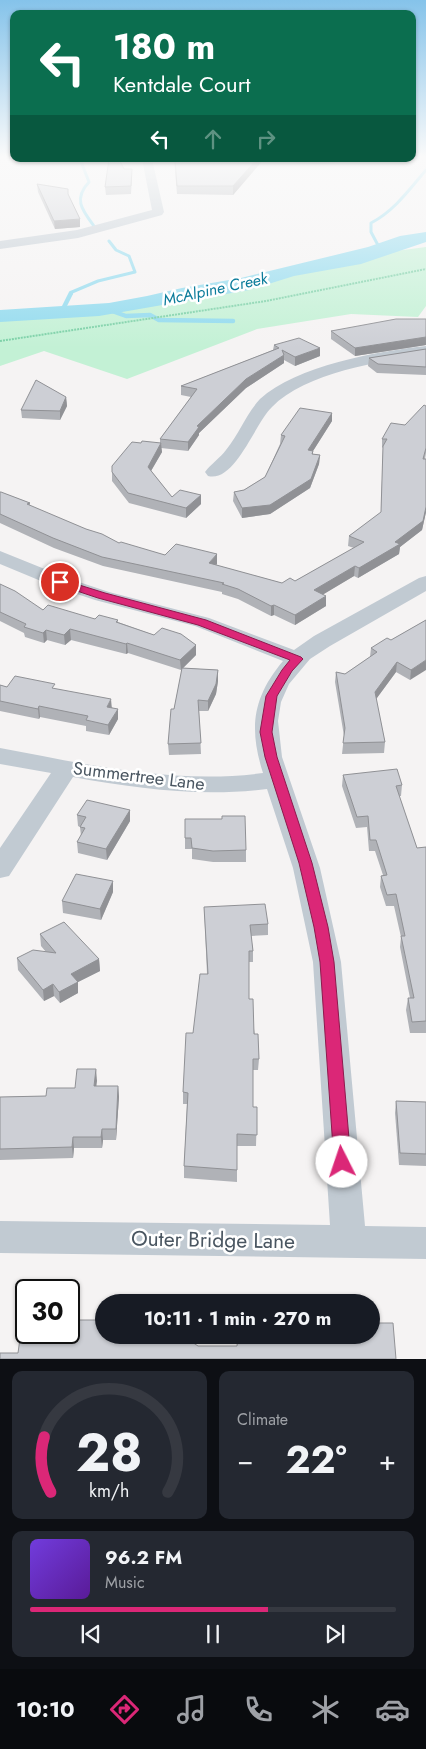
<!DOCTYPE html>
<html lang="en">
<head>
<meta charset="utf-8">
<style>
	:root { --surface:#171b24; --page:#242831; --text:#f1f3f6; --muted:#9ea1a6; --line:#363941; --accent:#db2777 }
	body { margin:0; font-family:Jost,sans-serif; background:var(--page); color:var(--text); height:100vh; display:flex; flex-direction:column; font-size:19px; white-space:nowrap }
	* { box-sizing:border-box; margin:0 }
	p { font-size:16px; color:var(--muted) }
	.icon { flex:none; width:28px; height:28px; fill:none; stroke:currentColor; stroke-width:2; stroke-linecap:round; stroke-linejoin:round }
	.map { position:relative; height:1359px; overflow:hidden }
	.side { display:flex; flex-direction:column; gap:12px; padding:12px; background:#0d0f14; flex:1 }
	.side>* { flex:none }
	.banner { position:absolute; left:10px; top:10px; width:406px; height:152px; border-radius:10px; box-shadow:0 1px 4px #0004; background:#0b6e4f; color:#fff; overflow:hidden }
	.speed { position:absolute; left:15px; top:1279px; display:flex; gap:10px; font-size:25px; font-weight:700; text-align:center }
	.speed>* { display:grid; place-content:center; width:65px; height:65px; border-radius:50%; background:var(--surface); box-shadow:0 1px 4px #0004; line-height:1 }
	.speed .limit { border:2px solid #111; border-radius:8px; background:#fff; color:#111 }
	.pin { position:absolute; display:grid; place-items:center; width:42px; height:42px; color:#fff; margin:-21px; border:2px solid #fff; border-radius:50%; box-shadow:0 1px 5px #0007 }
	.me { position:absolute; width:55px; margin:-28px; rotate:356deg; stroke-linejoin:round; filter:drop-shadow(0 0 4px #0008) }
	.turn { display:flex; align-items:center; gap:18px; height:105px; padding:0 20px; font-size:22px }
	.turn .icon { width:65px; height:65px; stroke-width:2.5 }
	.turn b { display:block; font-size:35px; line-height:42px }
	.lanes { display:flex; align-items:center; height:48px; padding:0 20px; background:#0003; justify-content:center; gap:25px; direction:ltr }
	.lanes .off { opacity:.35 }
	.big { font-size:38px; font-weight:700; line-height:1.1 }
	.side .card { flex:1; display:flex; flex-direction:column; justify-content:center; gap:8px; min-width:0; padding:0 18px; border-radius:10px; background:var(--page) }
	.side .dial { align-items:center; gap:0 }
	.dial svg { height:130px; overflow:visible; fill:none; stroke:var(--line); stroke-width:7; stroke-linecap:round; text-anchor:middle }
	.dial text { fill:var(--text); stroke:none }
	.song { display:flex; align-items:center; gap:15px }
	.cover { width:60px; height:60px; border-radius:8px; background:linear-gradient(135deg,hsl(260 70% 55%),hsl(270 70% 35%)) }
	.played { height:5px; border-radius:2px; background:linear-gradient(90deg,var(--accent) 65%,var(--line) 65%) }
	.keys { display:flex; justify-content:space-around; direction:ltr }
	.heat { display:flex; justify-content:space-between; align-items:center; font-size:28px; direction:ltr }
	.side .tiles { flex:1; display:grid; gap:12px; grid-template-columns:1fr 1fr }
	.card:last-child { grid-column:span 2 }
	.trip { position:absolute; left:95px; top:1294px; width:285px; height:50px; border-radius:25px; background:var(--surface); box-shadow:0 1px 4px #0004; font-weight:700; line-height:50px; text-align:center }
	.tabs { display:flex; height:80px; justify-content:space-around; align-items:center; background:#090b0e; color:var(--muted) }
	.tabs .icon { width:35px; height:35px }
	.tabs .on { color:var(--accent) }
	.tabs b { font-size:22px; color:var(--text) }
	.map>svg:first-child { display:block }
	.green { fill:#c3f1d5 }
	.water { fill:#90daee }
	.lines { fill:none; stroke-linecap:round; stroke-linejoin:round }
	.stream-far1 { stroke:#90daee; stroke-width:3 }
	.stream { stroke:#90daee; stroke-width:4.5 }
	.path { stroke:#7ad0a6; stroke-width:2; stroke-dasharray:2 1; stroke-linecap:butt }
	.minor { fill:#c1cad2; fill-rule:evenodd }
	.wall { fill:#b0b2b7 }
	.shaded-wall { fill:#909195 }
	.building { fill:#cdcfd5; stroke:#909195 }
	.route { fill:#db2777; stroke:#8e194d }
	.labels { text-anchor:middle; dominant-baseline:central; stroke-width:5; stroke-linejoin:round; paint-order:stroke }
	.far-water-label { font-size:16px; font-style:italic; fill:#0c7c9b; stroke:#fff }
	.street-label { font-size:18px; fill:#4a5661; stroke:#fff }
	.near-street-label { font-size:21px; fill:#4a5661; stroke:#fff }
</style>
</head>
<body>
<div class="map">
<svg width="426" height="1359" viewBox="0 0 426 1359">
	<rect width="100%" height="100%" fill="#f5f3f3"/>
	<!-- green -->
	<path class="green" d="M426,247V306L418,317L351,314L257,329L127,379L44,351L0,366V318L109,311L358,256Z"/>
	<!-- water -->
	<path class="water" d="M426,232V242L361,264L294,276L249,290L99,316L0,322V310L109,303L147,296L182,288L241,278L368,247L400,236Z"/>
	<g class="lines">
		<!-- stream-far1 -->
		<g class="stream-far1">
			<path d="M80,159L89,182C73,199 82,210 94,226"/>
			<path d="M380,249L371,232V223C394,211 409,190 426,170"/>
			<path d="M71,294L72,292L98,281L135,272L129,256L116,250L109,241"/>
		</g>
		<!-- stream -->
		<g class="stream">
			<path d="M63,309L71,293"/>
			<path d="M112,311L126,316L150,315L159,320L233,321"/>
		</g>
		<!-- path -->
		<path class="path" d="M0,341L266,301L426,269"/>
		<!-- minor -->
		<g class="minor">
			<path d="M142,159H152L164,212L162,215L78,238L0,249V241L77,230L152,210Z"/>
			<path d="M284,159H345C337,167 297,164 285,161Z"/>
			<path d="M426,346V356C381,360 305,373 272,407C255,423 235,483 208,476L205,472C211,464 220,458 226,450C239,434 246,414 260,399C296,366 378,351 426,346Z"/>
			<path d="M0,551L67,578L109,592L209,618L294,650L314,636L419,578L426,576V591L330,646L310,659L289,684L281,702L278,721L282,757L320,868L341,962L365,1226L426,1227V1259L0,1253V1221L330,1225L313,962L293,868L267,789C202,797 138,789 73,777L9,876L0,878V848L51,773L0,764V748C86,764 175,785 263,773C249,729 252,698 283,661L195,626L95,600L53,586L0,564Z"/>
		</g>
	</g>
	<!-- wall -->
	<g class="wall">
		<path d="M174,159H264L233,195L177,194Z"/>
		<path d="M124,169L132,177L131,194L106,195L105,187Z"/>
		<path d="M37,184L68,195L80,227L55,229L38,192Z"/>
		<path d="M426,319V345L355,356L331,339V331Z"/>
		<path d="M274,345L320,356L295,366L284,360V363L246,388L199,433V435L188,451L161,448L162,452L151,471L172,497L201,495V504L186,518L129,503L112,481V466L141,443H160V439L191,397L181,395V386L273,350Z"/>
		<path d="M426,349V375L377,373L368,366L369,358Z"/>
		<path d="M66,397L67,406L60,420L22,418L21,410Z"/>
		<path d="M426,406V453L425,459H426V512L422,530L400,547L399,554L358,578L354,576L323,594L326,606L295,625L274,615L271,616L238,599L222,594V592L103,566L54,548L0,523V492L30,503V506L119,543L165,555L217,564L216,565L282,583L295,581L354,548L348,546L349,536L381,513L383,448L382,447V439L405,425Z"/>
		<path d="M332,413V421L313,451V454L320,455L319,464L310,488L270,514L242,518L233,501L234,492L244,490L265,477L280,444L281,435Z"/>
		<path d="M0,584L43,610L95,619L118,620V622L154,635L196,645V655L183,668L218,670V681L216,694L208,711H199L201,754L169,755L168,744L174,709L182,669L181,670L128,653L126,654L71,640L65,645L47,640L44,643L25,637L24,633L0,621Z"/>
		<path d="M426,620L410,680L396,672L376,699L385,742L384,753L342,754L344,736L335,682L336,672L345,674L370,657L371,648L391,640Z"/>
		<path d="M0,685L7,687L56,689L112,707L118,719L109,735L86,731V726L40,717L39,719L0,711Z"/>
		<path d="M343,775L402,785L401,796H399L417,848L426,847V1033H410L406,1010L408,998H410L400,947L401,937L394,906H386L380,887L381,876L383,875L375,851H369L367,827L356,828L342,786Z"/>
		<path d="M130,810V821L107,860L78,853L77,842L81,836L80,827L78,826L77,815Z"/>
		<path d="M185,819L246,850V862H213L192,859V849H185Z"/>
		<path d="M113,892L101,920L63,913L62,901Z"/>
		<path d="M204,907L268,924V935L251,936L253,951V962H249V999L259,1059L258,1070H253V1107H257L256,1146H237V1182L184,1178V1166L187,1104H183V1092L193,1033L207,974Z"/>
		<path d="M40,934L99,959L100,971L78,982V993L60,1003L54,996L44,1001L18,970L17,958L46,952L41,946Z"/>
		<path d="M96,1069V1086H118L119,1097L116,1140H103L102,1148H74L73,1158L0,1160V1097L46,1096L75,1088Z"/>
		<path d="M396,1101L426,1102V1166L399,1165L395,1113Z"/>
	</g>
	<!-- shaded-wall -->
	<g class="shaded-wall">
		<path d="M257,159H264L233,195V186Z"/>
		<path d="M80,219V227L55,229L54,221Z"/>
		<path d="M426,337V345L355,356V348Z"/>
		<path d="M320,348V356L295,366V357Z"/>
		<path d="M284,355V363L246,388L199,433V435L188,451V442L197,426L246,379Z"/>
		<path d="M66,397L67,406L60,420V411Z"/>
		<path d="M332,413V421L313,451V460L312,454L308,450Z"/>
		<path d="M161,443L162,452L148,476V467Z"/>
		<path d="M320,455L319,464L310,488L270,514L242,518V508Z"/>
		<path d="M201,495V504L186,518V508Z"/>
		<path d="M426,507V512L422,530L400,547L399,554L358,578L359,568L395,542Z"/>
		<path d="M217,554V564L209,572V563Z"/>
		<path d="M355,566L354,576L314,600V590Z"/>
		<path d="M326,596V606L295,625V615Z"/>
		<path d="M274,605V615L271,616V606Z"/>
		<path d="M70,629L71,640L65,645L64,635Z"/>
		<path d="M46,630L47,640L44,643L43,633Z"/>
		<path d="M127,643L128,653L126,654V644Z"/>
		<path d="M196,645V655L181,670L180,660Z"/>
		<path d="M426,660V670L410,680L411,670Z"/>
		<path d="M397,662L396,672L374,702L375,692Z"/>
		<path d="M218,670V681L216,694L208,711V701Z"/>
		<path d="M111,699L112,710L107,707Z"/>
		<path d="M39,706L40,717L39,719L38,709Z"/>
		<path d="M118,709V719L109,735L108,725Z"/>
		<path d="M130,810V821L107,860L106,849Z"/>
		<path d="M113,881V892L101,920L100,909Z"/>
		<path d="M99,959L100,971L78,982V993L60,1003L59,992L71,974Z"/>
		<path d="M53,984L54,996L44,1001L43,990Z"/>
		<path d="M96,1069L97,1081L95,1098L94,1086Z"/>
		<path d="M118,1086L119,1097L116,1140V1129Z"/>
		<path d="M102,1129L103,1140L102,1148L101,1137Z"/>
		<path d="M73,1137L74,1148L73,1158L72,1147Z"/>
	</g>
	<!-- building -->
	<g class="building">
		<path d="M109,159H119L124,169H132L131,186L105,187Z"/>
		<path d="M175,159H257L233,186H177Z"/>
		<path d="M37,184L68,189V194L80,219L54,221Z"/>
		<path d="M396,319H426V337L355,348L331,331Z"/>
		<path d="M299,338L320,348L295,357L282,350L284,355L246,379L197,426L199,427L188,442L160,439L197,389L181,386L279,348L274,345Z"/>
		<path d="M426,349V367L378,364L369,358Z"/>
		<path d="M36,380L66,397L60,411L21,410Z"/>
		<path d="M424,405L426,406V448L423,459H426V507L423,521L395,542L400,544L359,568L355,566L314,590L326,596L295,615L274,605L271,606L238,589L222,584L224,583L102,557L53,538L0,514V492H1L30,503L27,504L86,529L102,534L119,543L121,542L165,555L176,544L217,554L209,563L282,583L290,578L295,581L364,542L349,536L381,512L383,446L387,439H382L391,423L405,425Z"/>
		<path d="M300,408L332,413L308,450L313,451L312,454L320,455L311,479L270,505L242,508L234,492L244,490L265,477L285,436L281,435Z"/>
		<path d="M142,441L161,443L148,467L172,497L180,490L201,495L186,508L128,493L112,472V466L132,442L141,443Z"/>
		<path d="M0,584L15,591L43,610L48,605L95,619L99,615L118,620L116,622L154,635L162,628L181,634L196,645L180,660L127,643L126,644L70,629L64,635L46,630L43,633L24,627L26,624L0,612Z"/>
		<path d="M426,620V660L411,670L397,662L375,692L385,742L343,743L345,728L336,672L345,674L377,652L371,648L387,638L391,640Z"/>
		<path d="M182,668L218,670L216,684L208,701L198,700L201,743L168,744L171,709H174Z"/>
		<path d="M15,676L55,684L52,688L111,699L107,707L118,709L108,725L86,720L88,716L39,706L38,709L0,701V685L7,687Z"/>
		<path d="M397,769L402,785L396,786L417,848L426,847V1021L412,1022L408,998H414L401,936H405L396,894L387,895L381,876L387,875L376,840H370L368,816L357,817L343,775Z"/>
		<path d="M87,800L130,810L106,849L77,842L85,828L80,827L86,817L77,815Z"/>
		<path d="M222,816H245L246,850L213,851L192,848L191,838H185V819H222Z"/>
		<path d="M76,874L113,881L100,909L62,901Z"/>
		<path d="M265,904L268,924L250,925L253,951H249V999H253L254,1034H258L259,1059H253V1107H257V1135L237,1134V1170L184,1166L188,1093L183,1092L186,1033H193L200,974H208L204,907Z"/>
		<path d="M64,922L99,959L71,974L78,982L59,992L53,984L43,990L17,958L33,950L56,953L40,934Z"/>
		<path d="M77,1069H96L94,1086H118L116,1129H102L101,1137H73L72,1147L0,1149V1097L46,1096L47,1088H75Z"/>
		<path d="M396,1101L426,1102V1154L400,1153Z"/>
		<path d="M76,1320H104V1335H161V1337L186,1338L198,1346H237L238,1335H371V1323H393L396,1359H0V1353H18L22,1324H26V1332H69V1329L75,1331Z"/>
	</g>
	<!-- sky -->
	<linearGradient id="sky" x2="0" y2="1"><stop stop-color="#85c3ea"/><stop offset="0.45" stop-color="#fafafa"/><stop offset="1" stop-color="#fafafa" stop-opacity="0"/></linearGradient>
	<rect width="426" height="348" fill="url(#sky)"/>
	<!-- route -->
	<path class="route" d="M60,579L105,593L206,620L301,657L303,659L292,671L277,696L272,732L277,757L312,863L328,927L334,962L351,1162L348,1167L342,1169L336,1167L334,1162L320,962L314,927L299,863L265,757L260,732L266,696L282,670L290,660L198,625L98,598L56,584L55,582L56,580Z"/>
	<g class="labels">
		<!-- far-water labels -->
		<g class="far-water-label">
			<text transform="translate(215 289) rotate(-12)">McAlpine Creek</text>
		</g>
		<!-- street labels -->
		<g class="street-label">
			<text transform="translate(139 776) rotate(7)">Summertree Lane</text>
		</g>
		<!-- near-street labels -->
		<g class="near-street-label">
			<text transform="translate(213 1240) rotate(1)">Outer Bridge Lane</text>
		</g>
	</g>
</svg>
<div class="speed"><div class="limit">30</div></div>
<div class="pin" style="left:60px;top:582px;background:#d93025"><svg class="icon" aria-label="arrive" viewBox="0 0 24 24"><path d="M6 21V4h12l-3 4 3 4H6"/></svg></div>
<svg class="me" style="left:342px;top:1162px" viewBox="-20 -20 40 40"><circle r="19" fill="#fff"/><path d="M0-13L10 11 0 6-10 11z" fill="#db2777"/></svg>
<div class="trip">10:11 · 1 min · 270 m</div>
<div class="banner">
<div class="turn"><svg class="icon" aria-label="left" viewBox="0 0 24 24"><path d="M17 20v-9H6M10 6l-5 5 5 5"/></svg><div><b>180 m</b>Kentdale Court</div></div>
<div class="lanes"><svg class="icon" aria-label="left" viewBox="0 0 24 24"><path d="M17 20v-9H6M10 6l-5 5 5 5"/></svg><svg class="icon off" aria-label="ahead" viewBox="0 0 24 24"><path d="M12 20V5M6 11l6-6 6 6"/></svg><svg class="icon off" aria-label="right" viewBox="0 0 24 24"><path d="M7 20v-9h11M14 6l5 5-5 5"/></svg></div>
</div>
</div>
<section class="side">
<div class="tiles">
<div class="card dial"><svg viewBox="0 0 100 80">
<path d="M14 69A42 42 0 1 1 86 69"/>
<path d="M14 69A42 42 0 0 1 10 35" stroke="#db2777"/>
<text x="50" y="56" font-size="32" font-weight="700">28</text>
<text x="50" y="72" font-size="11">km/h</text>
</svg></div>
<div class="card"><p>Climate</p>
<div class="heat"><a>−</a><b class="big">22°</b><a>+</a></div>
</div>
<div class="card">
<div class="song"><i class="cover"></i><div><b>96.2 FM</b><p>Music</p></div></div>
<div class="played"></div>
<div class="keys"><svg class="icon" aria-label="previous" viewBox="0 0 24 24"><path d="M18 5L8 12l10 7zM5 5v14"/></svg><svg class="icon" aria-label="pause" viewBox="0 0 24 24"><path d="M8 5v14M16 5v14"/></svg><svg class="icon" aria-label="next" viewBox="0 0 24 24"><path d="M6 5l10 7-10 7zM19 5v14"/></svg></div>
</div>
</div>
</section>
<nav class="tabs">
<b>10:10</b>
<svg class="icon on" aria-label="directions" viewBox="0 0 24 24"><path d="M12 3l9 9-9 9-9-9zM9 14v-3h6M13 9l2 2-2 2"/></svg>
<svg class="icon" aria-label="music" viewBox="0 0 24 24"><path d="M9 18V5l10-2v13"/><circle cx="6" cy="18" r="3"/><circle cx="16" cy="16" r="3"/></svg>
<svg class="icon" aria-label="phone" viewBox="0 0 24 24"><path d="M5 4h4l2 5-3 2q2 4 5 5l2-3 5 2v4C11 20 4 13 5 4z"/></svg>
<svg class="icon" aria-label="climate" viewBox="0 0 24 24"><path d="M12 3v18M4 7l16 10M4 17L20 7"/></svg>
<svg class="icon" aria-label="car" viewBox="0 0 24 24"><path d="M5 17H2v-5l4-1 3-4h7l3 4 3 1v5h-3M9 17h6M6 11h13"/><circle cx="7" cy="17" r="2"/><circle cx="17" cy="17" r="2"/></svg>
</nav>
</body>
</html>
